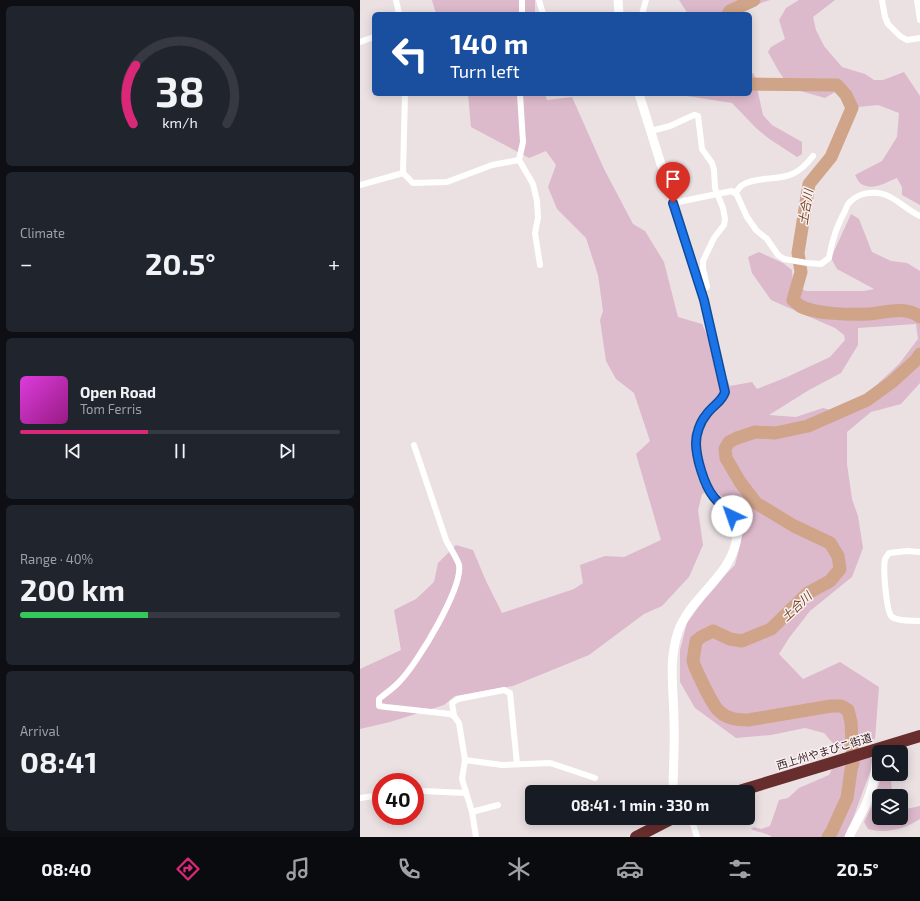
<!DOCTYPE html>
<html lang="en">
<head>
<meta charset="utf-8">
<style>
	:root { --surface:#171b24; --page:#20242c; --text:#f1f3f6; --muted:#9ea1a6; --line:#363941; --accent:#db2777 }
	body { margin:0; font-family:"Exo 2","Noto Sans JP",sans-serif; background:var(--page); color:var(--text); height:100vh; display:flex; flex-direction:column; font-size:15px; white-space:nowrap }
	* { box-sizing:border-box; margin:0 }
	p { font-size:13px; color:var(--muted) }
	.icon { flex:none; width:22px; height:22px; fill:none; stroke:currentColor; stroke-width:2; stroke-linecap:round; stroke-linejoin:round }
	.map { position:relative; flex:1; overflow:hidden }
	.panel { display:flex; flex-direction:column; gap:6px; padding:6px; background:#0d0f14; width:360px }
	.panel>* { flex:none }
	.banner { position:absolute; left:12px; top:12px; width:380px; height:84px; border-radius:6px; box-shadow:0 2px 10px #0003; background:#1a4fa0; color:#fff; overflow:hidden }
	.controls { position:absolute; left:512px; top:745px; display:grid; gap:8px }
	.controls a { display:grid; place-items:center; width:36px; height:36px; border-radius:6px; background:var(--surface); box-shadow:0 2px 10px #0003; font-size:20px }
	.speed { position:absolute; left:12px; top:773px; display:flex; gap:8px; font-size:20px; font-weight:700; text-align:center }
	.speed>* { display:grid; place-content:center; width:52px; height:52px; border-radius:50%; background:var(--surface); box-shadow:0 2px 10px #0003; line-height:1 }
	.speed .limit { border:6px solid #d22; background:#fff; color:#111 }
	.pin { position:absolute; display:grid; place-items:center; width:34px; height:34px; color:#fff; margin:-41px -17px; border-radius:50% 50% 50% 0; rotate:-45deg; box-shadow:0 0 4px #0007 }
	.pin .icon { rotate:45deg }
	.me { position:absolute; width:44px; margin:-22px; rotate:318deg; stroke-linejoin:round; filter:drop-shadow(0 0 3px #0008) }
	.turn { display:flex; align-items:center; gap:14px; height:84px; padding:0 12px; font-size:18px }
	.turn .icon { width:52px; height:52px; stroke-width:2.5 }
	.turn b { display:block; font-size:28px; line-height:34px }
	.big { font-size:30px; font-weight:700; line-height:1.1 }
	.panel .widget { flex:1; display:flex; flex-direction:column; justify-content:center; gap:6px; min-width:0; padding:0 14px; border-radius:6px; background:var(--page) }
	.panel .dial { align-items:center; gap:0 }
	.dial svg { height:104px; overflow:visible; fill:none; stroke:var(--line); stroke-width:7; stroke-linecap:round; text-anchor:middle }
	.dial text { fill:var(--text); stroke:none }
	.song { display:flex; align-items:center; gap:12px }
	.cover { width:48px; height:48px; border-radius:6px; background:linear-gradient(135deg,hsl(300 70% 55%),hsl(310 70% 35%)) }
	.played { height:4px; border-radius:2px; background:linear-gradient(90deg,var(--accent) 40%,var(--line) 40%) }
	.keys { display:flex; justify-content:space-around; direction:ltr }
	.heat { display:flex; justify-content:space-between; align-items:center; font-size:22px; direction:ltr }
	.charge { height:6px; border-radius:3px; background:linear-gradient(90deg,#34c759 40%,var(--line) 0) }
	.trip { position:absolute; left:165px; top:785px; width:230px; height:40px; border-radius:6px; background:var(--surface); box-shadow:0 2px 10px #0003; font-weight:700; line-height:40px; text-align:center }
	.dock { display:flex; height:64px; justify-content:space-around; align-items:center; background:#090b0e; color:var(--muted) }
	.dock .icon { width:28px; height:28px }
	.dock .selected { color:var(--accent) }
	.dock b { font-size:18px; color:var(--text) }
	main { display:flex; flex:1; min-height:0 }
	.map>svg:first-child { display:block }
	.green { fill:#dcb9cb; fill-rule:evenodd }
	.lines { fill:none; stroke-linecap:round; stroke-linejoin:round }
	.river { stroke:#d0a488; stroke-width:13 }
	.street { stroke:#fff; stroke-width:6 }
	.secondary { stroke:#fff; stroke-width:9 }
	.highway { stroke:#682e2d; stroke-width:12 }
	.route-casing { stroke:#114b97; stroke-width:10 }
	.route { stroke:#1a73e8; stroke-width:7 }
	.labels { text-anchor:middle; dominant-baseline:central; stroke-width:3; stroke-linejoin:round; paint-order:stroke }
	.street-label { font-size:11px; fill:#3c2122; stroke:#f8f1f3 }
	.water-label { font-size:12px; font-style:italic; fill:#77401c; stroke:#f8f1f3 }
</style>
</head>
<body>
<main>
<section class="panel">
<div class="widget dial"><svg viewBox="0 0 100 80">
<path d="M14 69A42 42 0 1 1 86 69"/>
<path d="M14 69A42 42 0 0 1 16 24" stroke="#db2777"/>
<text x="50" y="56" font-size="32" font-weight="700">38</text>
<text x="50" y="72" font-size="11">km/h</text>
</svg></div>
<div class="widget"><p>Climate</p>
<div class="heat"><a>−</a><b class="big">20.5°</b><a>+</a></div>
</div>
<div class="widget">
<div class="song"><i class="cover"></i><div><b>Open Road</b><p>Tom Ferris</p></div></div>
<div class="played"></div>
<div class="keys"><svg class="icon" aria-label="previous" viewBox="0 0 24 24"><path d="M18 5L8 12l10 7zM5 5v14"/></svg><svg class="icon" aria-label="pause" viewBox="0 0 24 24"><path d="M8 5v14M16 5v14"/></svg><svg class="icon" aria-label="next" viewBox="0 0 24 24"><path d="M6 5l10 7-10 7zM19 5v14"/></svg></div>
</div>
<div class="widget"><p>Range · 40%</p><b class="big">200 km</b><div class="charge"></div></div>
<div class="widget"><p>Arrival</p><b class="big">08:41</b></div>
</section>
<div class="map">
<svg width="560" height="837" viewBox="0 0 560 837">
	<rect width="100%" height="100%" fill="#ebe1e3"/>
	<!-- green -->
	<g class="green">
		<path d="M72,0H175V14H76Z"/>
		<path d="M319,0H410L376,12L375,14H328Z"/>
		<path d="M439,0H475L453,17L456,30L464,46L482,67L505,74L514,80H523L544,72L560,96V205L542,195V187L537,178C526,182 512,192 500,183C498,181 496,177 495,175L522,161L537,137L539,113L518,105L498,107L475,92L465,98L430,88L418,70L408,52L411,47L425,39L419,20L426,8Z"/>
		<path d="M390,72L394,74L403,115L412,125L442,142V154L437,157L408,138L396,128L372,103L314,94H390Z"/>
		<path d="M108,94H185L187,100L212,97L244,169L273,224L285,231L304,262L318,317L342,324L370,386L392,382L397,389L427,377L470,357L485,340L484,335L475,328L411,300L392,273L388,257L399,252L423,263L432,270L433,284L446,291H504L514,289L477,269L471,258L491,214L499,219L512,252L531,261L547,263L560,271V383L541,404L511,412L487,432V464L492,499L498,516L503,548L492,577L450,611L429,638L419,654L443,679L480,662L519,687L515,739L479,750L464,733L445,728L411,735L376,738L335,708L320,682V650L327,623L354,586L375,565L383,533L370,503L353,489L342,494L338,510L343,545L329,577L302,606L284,614L229,655L153,686L95,696L84,705L30,722L0,729V669L41,650L34,610L56,599L74,582L78,563L96,545L113,550L126,581L142,613L214,589L223,583L220,565L245,556L264,557L301,540L276,454L290,441L274,393L256,379L246,361L240,320L243,311L238,275L226,238L197,209L188,187L196,165L186,151L169,158L111,127ZM556,324L558,339L539,364L509,392L487,404L470,410L463,408L436,417L409,415L449,390L481,373L498,345V328Z"/>
		<path d="M508,755L512,758V767L486,837H412C406,832 398,833 391,829L394,827L401,829L410,826L419,800L428,798L439,788L469,775L473,767Z"/>
		<path d="M522,774H531L532,796H519V818H541V810L560,806V819C545,829 526,834 508,829L504,822L513,804Z"/>
	</g>
	<g class="lines">
		<!-- river -->
		<g class="river">
			<path d="M368,14L370,11L394,0"/>
			<path d="M390,84L477,85L486,95L492,108L471,157L449,184L438,253L441,272L433,300C435,302 438,304 440,306C454,314 492,315 508,314C525,313 545,305 560,317"/>
			<path d="M468,837L472,831L487,798L491,770L493,763L491,722L488,710L481,706H471L388,720C377,720 367,719 359,711C353,706 339,676 335,667L333,661L336,641L341,637L353,631L370,639L382,641L411,629L448,593L470,581L480,569L478,556L470,543L434,526L396,503L380,482L366,458L365,449L369,442L377,438L395,432L415,433L448,426L507,400L532,382L556,360L560,354"/>
		</g>
		<!-- street -->
		<g class="street">
			<path d="M36,0L39,14"/>
			<path d="M179,0L183,14"/>
			<path d="M522,0L525,17L528,24L540,36L547,40L560,38"/>
			<path d="M557,0L560,20"/>
			<path d="M162,14V0"/>
			<path d="M282,14L286,0"/>
			<path d="M0,42L14,37"/>
			<path d="M45,94L43,173L53,183L87,182L132,165L159,160"/>
			<path d="M160,94L163,142L159,160L173,184L177,201L178,218L175,233L180,265"/>
			<path d="M291,131L310,126L334,115L338,116L342,149L352,163L354,170L355,188L363,208L365,219L364,225L354,238L343,261V268L347,287L340,289"/>
			<path d="M0,185L43,173"/>
			<path d="M375,193L381,186L386,183C416,173 430,186 453,156"/>
			<path d="M313,203L372,191L377,195L387,217L396,230L407,239L418,255L424,259L447,263L461,264L469,258C472,240 476,227 485,211C486,208 488,203 491,201C499,193 513,191 523,194C537,198 546,210 560,216"/>
			<path d="M54,445L86,540C89,546 98,560 99,565C103,588 57,664 40,681C34,688 26,693 19,699V706L26,707L90,714L94,716L99,723L105,760L102,779L112,812L116,837"/>
			<path d="M560,552L547,551L529,553C528,555 526,557 525,559C523,567 526,612 532,617C539,622 552,620 560,621"/>
			<path d="M94,716L92,703L98,699L144,690L150,693L157,764"/>
			<path d="M105,760L142,765L190,763L235,778"/>
			<path d="M55,791H62L106,793"/>
			<path d="M0,798L21,795"/>
			<path d="M112,812L138,805"/>
			<path d="M331,818L337,837"/>
		</g>
		<!-- secondary -->
		<g class="secondary">
			<path d="M258,0L259,14"/>
			<path d="M279,94L344,301L365,392C362,402 352,406 346,414C343,418 339,425 338,430C333,447 341,483 353,496C364,509 379,517 377,536C373,576 330,596 318,632C308,661 314,692 314,722C315,746 313,769 313,792"/>
			<path d="M489,837C494,826 501,815 506,804C513,788 517,767 517,749"/>
		</g>
		<!-- highway -->
		<g class="highway">
			<path d="M376,792L560,736"/>
			<path d="M276,837L313,818"/>
		</g>
	</g>
	<g class="lines">
		<defs>
			<path id="route" d="M313,203L344,300L365,392C362,402 352,406 346,415C340,422 336,434 336,443C336,457 344,485 353,496C358,503 366,508 372,516"/>
		</defs>
		<!-- route casing -->
		<use href="#route" class="route-casing"/>
		<!-- route -->
		<use href="#route" class="route"/>
	</g>
	<g class="labels">
		<!-- street labels -->
		<g class="street-label">
			<text transform="translate(464 751) rotate(-17)">西上州やまびこ街道</text>
		</g>
		<!-- water labels -->
		<g class="water-label">
			<text transform="translate(445 207) rotate(-81)">土合川</text>
			<text transform="translate(436 606) rotate(-43)">土合川</text>
		</g>
	</g>
</svg>
<div class="controls">
<a><svg class="icon" aria-label="search" viewBox="0 0 24 24"><circle cx="10" cy="10" r="6"/><path d="M15 15l6 6"/></svg></a>
<a><svg class="icon" aria-label="layers" viewBox="0 0 24 24"><path d="M12 4l9 5-9 5-9-5zM3 14l9 5 9-5"/></svg></a>
</div>
<div class="speed"><div class="limit">40</div></div>
<div class="pin" style="left:313px;top:203px;background:#d93025"><svg class="icon" aria-label="arrive" viewBox="0 0 24 24"><path d="M6 21V4h12l-3 4 3 4H6"/></svg></div>
<svg class="me" style="left:372px;top:516px" viewBox="-20 -20 40 40"><circle r="19" fill="#fff"/><path d="M0-13L10 11 0 6-10 11z" fill="#1a73e8"/></svg>
<div class="trip">08:41 · 1 min · 330 m</div>
<div class="banner">
<div class="turn"><svg class="icon" aria-label="left" viewBox="0 0 24 24"><path d="M17 20v-9H6M10 6l-5 5 5 5"/></svg><div><b>140 m</b>Turn left</div></div>
</div>
</div>
</main>
<nav class="dock">
<b>08:40</b>
<svg class="icon selected" aria-label="directions" viewBox="0 0 24 24"><path d="M12 3l9 9-9 9-9-9zM9 14v-3h6M13 9l2 2-2 2"/></svg>
<svg class="icon" aria-label="music" viewBox="0 0 24 24"><path d="M9 18V5l10-2v13"/><circle cx="6" cy="18" r="3"/><circle cx="16" cy="16" r="3"/></svg>
<svg class="icon" aria-label="phone" viewBox="0 0 24 24"><path d="M5 4h4l2 5-3 2q2 4 5 5l2-3 5 2v4C11 20 4 13 5 4z"/></svg>
<svg class="icon" aria-label="climate" viewBox="0 0 24 24"><path d="M12 3v18M4 7l16 10M4 17L20 7"/></svg>
<svg class="icon" aria-label="car" viewBox="0 0 24 24"><path d="M5 17H2v-5l4-1 3-4h7l3 4 3 1v5h-3M9 17h6M6 11h13"/><circle cx="7" cy="17" r="2"/><circle cx="17" cy="17" r="2"/></svg>
<svg class="icon" aria-label="filters" viewBox="0 0 24 24"><path d="M4 7h16M4 17h16"/><circle cx="9" cy="7" r="2"/><circle cx="15" cy="17" r="2"/></svg>
<b>20.5°</b>
</nav>
</body>
</html>
